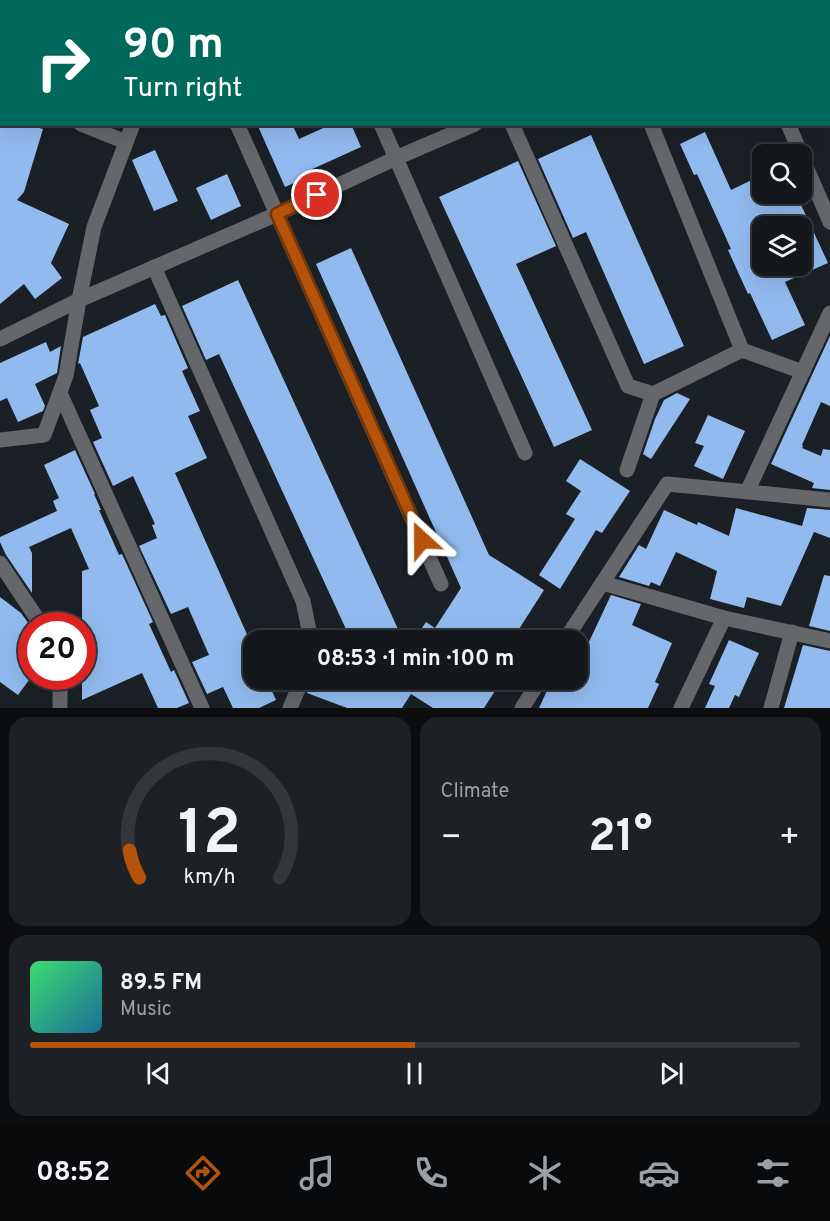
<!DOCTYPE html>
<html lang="en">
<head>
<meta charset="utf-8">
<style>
	:root { --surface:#14181c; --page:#1d2125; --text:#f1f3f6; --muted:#9da0a3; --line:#33373b; --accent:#b45309 }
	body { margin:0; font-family:Overpass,sans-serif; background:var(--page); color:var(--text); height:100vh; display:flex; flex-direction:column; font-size:22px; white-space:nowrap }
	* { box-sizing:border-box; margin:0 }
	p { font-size:20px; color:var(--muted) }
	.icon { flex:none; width:33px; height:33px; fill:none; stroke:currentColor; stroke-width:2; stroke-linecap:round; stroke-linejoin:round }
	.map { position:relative; height:708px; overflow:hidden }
	.sheet { display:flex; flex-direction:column; gap:9px; padding:9px; background:#0b0d0f; flex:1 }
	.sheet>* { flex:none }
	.banner { position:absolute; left:0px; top:0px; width:831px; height:126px; box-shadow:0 6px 24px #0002,0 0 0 2px var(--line); background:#00695c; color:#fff; overflow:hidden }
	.tools { position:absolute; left:752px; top:144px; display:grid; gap:12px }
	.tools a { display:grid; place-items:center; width:60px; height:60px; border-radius:12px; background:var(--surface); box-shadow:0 6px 24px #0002,0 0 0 2px var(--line); font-size:30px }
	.speed { position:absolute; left:18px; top:612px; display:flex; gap:12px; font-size:30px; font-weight:700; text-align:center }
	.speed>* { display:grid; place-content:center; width:78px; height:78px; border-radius:50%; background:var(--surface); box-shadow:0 6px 24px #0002,0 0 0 2px var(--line); line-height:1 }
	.speed .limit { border:9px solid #d22; background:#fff; color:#111 }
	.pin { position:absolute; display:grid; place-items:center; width:51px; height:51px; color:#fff; margin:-26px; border:3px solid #fff; border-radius:50%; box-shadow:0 2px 6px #0007 }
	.me { position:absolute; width:66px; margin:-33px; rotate:336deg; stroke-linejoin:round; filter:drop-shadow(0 0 4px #0008) }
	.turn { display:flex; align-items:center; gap:21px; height:126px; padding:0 24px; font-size:27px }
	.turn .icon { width:78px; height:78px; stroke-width:2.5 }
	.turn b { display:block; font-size:42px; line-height:51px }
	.big { font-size:45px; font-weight:700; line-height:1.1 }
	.sheet .card { flex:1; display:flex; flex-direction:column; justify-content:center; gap:9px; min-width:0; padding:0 21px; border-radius:18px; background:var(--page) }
	.sheet .dial { align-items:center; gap:0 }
	.dial svg { height:156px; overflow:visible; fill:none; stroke:var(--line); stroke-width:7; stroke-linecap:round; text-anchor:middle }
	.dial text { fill:var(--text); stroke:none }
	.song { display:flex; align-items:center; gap:18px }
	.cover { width:72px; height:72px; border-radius:9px; background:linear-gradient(135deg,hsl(140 70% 55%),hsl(200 70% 35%)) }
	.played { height:6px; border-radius:3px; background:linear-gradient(90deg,var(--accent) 50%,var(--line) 50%) }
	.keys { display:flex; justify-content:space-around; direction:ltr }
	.heat { display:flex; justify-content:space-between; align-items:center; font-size:33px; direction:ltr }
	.sheet .tiles { flex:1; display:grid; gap:9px; grid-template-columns:1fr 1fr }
	.card:last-child { grid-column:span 2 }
	.trip { position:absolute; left:243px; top:630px; width:345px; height:60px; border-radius:18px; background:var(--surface); box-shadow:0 6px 24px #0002,0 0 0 2px var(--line); font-weight:700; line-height:60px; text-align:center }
	.dock { display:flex; height:96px; justify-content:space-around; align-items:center; background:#080a0b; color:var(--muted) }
	.dock .icon { width:42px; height:42px }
	.dock .current { color:var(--accent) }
	.dock b { font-size:27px; color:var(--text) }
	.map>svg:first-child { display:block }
	.building { fill:#91bbef; fill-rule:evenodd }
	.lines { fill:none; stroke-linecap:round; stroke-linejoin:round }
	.minor { stroke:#65676a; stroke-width:15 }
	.route-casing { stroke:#753606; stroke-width:15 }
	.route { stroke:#b45309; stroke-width:10 }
</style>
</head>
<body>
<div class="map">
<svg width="830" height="708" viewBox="0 0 830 708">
	<rect width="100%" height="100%" fill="#1b2026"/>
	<!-- building -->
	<g class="building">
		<path d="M0,124H25L43,129L24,192L17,200L69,224L51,263L62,278L35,299L24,284L0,304Z"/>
		<path d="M257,124H292L299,139L332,124H351L361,147L308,171L310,176L285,187Z"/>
		<path d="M705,132L731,190L762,175V194H796L828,263L785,282L805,325L772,340L750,293L748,294L728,250L731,249L697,174L694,175L680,144ZM762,226H801V266H762Z"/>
		<path d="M591,135L684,346L644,364L586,232L573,238L538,159Z"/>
		<path d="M155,150L178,201L154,211L132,160Z"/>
		<path d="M518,161L556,246L516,264L592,430L554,447L439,197Z"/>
		<path d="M227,174L241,206L211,220L196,188Z"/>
		<path d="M351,248L489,555L544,590L512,640H513H414L426,622L435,628L461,588L316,264Z"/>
		<path d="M238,280L403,640H351L219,354L206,360L182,306Z"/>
		<path d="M155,304L161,316L165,315L188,368L182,371L200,411L188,416L207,458L175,473L254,650V680H267L276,700L259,708H233L223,687L207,694L192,662L209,655L188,607L171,614L139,546L157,538L152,525L155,524L133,476L113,486L93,442L102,438L90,410L99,406L80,363L78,364L83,337Z"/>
		<path d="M830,336V406L821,402L802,445L803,446L802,448L821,456L823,449L830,450V490L812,488L814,483L771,464Z"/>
		<path d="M46,342L50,352L61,346L57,373L35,384L45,406L43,411L18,422L7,398L0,401V363Z"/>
		<path d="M677,393L690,399L651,459L643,454L655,419L664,400Z"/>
		<path d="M708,415L745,431L723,479L694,466L704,446L695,443Z"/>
		<path d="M75,450L95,494H94L101,510H99L119,555L122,554L153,622L149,624L171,672L174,670L189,703L177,708H158L142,673L82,700V571L89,569L71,528L29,547L32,553V593L6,555L0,542V537L57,511L53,501L59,498L44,465Z"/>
		<path d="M580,459L630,491L602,533L596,530L560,589L539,575L575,519L566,514L581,491L566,481Z"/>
		<path d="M736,508L802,526L807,508L830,510V538L814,532L781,606L747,597L744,608L710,599L717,571L676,552L660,586L651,582L649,586L619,577L639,545L646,549L664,510L697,525L698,522L729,536Z"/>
		<path d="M824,575L830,576V631L809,626Z"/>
		<path d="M611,595L641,604L632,625L672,643L655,682L659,684L648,708H539L552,680H578V640H576L577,639L588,644Z"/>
		<path d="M0,597L21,613L32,628V676L18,695L0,682Z"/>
		<path d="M729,640L759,653L739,697L735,695L729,708H705L715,686L709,684Z"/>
		<path d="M803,645L830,651V708H784Z"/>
		<path d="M312,680H502L484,708H433L411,694L402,708H347L307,693Z"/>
	</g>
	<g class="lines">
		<!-- minor -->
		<g class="minor">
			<path d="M73,0L76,2"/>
			<path d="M323,0L324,2"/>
			<path d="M455,0L456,2"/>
			<path d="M599,0L600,2"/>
			<path d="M185,2V0"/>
			<path d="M741,2L745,0"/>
			<path d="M0,99H2"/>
			<path d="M81,124L126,142"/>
			<path d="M237,124L441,584"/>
			<path d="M381,124L525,453"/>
			<path d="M512,124L628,386L653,394L742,350L803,372"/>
			<path d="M651,124L742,350"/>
			<path d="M788,124L801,154"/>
			<path d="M801,155L830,222"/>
			<path d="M154,267L303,601L311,640"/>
			<path d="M0,339L79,300L277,214L396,158L475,124"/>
			<path d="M60,393L202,708"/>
			<path d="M0,440L44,435L66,376L79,300L94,227L133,124"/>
			<path d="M627,470L653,394"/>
			<path d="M747,492L830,313"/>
			<path d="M0,563L42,626"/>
			<path d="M603,583L724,618L830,641"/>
			<path d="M565,640L667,484L830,500"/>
			<path d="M60,676V708"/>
			<path d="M290,708L302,680"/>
			<path d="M522,708L540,680"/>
			<path d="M681,708L724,618"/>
			<path d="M771,708L792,632"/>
		</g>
	</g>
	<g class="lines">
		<defs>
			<path id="route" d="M317,195L277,214L422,540"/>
		</defs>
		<!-- route casing -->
		<use href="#route" class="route-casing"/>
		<!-- route -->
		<use href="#route" class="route"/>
	</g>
</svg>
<div class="tools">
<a><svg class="icon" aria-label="search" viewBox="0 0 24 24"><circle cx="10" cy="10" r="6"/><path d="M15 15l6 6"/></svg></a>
<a><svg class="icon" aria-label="layers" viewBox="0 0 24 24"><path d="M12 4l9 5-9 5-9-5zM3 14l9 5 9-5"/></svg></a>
</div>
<div class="speed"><div class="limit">20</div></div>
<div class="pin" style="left:317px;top:195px;background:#d93025"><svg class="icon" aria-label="arrive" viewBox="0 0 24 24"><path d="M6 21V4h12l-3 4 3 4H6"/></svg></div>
<svg class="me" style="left:422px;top:540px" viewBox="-20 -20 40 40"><path d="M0-17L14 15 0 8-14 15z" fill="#b45309" stroke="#fff" stroke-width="4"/></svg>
<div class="trip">08:53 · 1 min · 100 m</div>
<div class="banner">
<div class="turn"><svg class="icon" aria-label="right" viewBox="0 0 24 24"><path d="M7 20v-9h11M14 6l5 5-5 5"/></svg><div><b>90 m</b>Turn right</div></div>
</div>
</div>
<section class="sheet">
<div class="tiles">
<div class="card dial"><svg viewBox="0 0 100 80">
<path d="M14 69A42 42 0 1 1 86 69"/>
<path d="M14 69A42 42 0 0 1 9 55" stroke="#b45309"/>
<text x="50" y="56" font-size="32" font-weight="700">12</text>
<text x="50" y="72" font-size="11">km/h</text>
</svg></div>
<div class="card"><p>Climate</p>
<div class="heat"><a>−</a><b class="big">21°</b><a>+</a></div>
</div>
<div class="card">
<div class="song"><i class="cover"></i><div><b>89.5 FM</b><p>Music</p></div></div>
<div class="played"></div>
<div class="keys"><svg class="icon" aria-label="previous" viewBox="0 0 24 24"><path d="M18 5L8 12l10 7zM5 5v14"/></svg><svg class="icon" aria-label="pause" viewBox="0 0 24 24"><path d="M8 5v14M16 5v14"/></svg><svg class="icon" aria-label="next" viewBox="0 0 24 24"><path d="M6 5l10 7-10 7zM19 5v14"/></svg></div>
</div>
</div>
</section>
<nav class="dock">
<b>08:52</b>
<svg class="icon current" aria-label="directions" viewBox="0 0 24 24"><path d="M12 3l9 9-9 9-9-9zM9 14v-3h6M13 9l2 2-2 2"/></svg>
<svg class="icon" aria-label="music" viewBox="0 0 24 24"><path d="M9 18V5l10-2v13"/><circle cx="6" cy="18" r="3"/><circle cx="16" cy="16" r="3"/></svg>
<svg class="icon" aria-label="phone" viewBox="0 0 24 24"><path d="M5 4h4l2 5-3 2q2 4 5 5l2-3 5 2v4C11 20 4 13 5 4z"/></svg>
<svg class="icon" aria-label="climate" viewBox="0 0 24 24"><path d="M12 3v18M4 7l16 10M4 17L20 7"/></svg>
<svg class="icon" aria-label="car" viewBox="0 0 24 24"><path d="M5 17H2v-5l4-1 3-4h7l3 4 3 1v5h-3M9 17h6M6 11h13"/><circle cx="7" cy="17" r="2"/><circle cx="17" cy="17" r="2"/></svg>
<svg class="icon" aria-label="filters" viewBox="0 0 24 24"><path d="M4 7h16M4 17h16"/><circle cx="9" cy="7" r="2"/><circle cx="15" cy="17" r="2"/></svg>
</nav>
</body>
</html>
